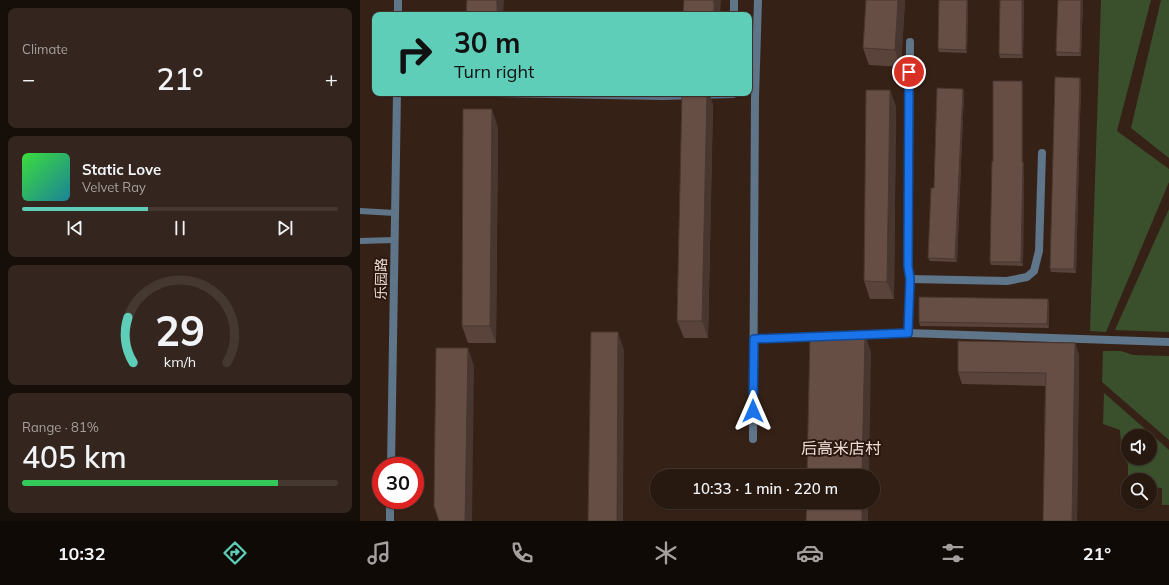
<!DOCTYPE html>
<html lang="en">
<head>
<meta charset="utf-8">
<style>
	:root { --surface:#281910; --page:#34261e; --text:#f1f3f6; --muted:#a5a09f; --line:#443830; --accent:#5eceb8 }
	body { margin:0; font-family:Mulish,"Noto Sans SC",sans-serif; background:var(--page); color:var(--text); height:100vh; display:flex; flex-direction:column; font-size:15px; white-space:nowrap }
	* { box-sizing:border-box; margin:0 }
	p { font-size:13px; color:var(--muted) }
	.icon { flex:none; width:22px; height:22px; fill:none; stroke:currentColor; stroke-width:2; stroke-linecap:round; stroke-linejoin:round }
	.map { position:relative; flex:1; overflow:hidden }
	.sheet { display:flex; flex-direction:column; gap:8px; padding:8px; background:#160e09; width:360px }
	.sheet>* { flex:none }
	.banner { position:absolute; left:12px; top:12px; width:380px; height:84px; border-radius:8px; box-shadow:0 1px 3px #0004,0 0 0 1px var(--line); background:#5eceb8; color:#111; overflow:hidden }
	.tools { position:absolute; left:761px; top:429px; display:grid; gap:8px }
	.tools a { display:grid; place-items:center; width:36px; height:36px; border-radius:50%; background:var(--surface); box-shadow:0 1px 3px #0004,0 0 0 1px var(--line); font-size:20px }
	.speed { position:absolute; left:12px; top:457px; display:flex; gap:8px; font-size:20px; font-weight:700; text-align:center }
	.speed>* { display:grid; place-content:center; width:52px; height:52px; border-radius:50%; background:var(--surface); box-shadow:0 1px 3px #0004,0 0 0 1px var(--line); line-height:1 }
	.speed .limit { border:6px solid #d22; background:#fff; color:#111 }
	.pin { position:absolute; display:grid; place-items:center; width:34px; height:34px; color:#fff; margin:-17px; border:2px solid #fff; border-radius:50%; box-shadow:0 1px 4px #0007 }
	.me { position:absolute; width:44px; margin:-22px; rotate:0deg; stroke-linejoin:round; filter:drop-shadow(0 0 3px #0008) }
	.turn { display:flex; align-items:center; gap:14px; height:84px; padding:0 16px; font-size:18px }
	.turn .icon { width:52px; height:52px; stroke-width:2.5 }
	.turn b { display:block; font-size:28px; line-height:34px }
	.big { font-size:30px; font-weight:600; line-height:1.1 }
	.sheet .card { flex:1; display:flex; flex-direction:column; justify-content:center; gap:6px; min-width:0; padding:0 14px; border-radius:8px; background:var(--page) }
	.sheet .dial { align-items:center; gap:0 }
	.dial svg { height:104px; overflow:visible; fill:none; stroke:var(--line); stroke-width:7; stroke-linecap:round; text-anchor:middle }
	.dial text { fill:var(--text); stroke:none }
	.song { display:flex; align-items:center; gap:12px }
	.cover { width:48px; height:48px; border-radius:6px; background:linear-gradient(135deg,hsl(120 70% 55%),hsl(190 70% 35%)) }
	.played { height:4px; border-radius:2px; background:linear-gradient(90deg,var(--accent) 40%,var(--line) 40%) }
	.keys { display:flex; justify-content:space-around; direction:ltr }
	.heat { display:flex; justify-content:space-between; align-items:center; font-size:22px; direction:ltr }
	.charge { height:6px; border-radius:3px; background:linear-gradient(90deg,#34c759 81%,var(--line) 0) }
	.trip { position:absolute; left:290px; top:469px; width:230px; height:40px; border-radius:20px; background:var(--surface); box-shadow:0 1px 3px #0004,0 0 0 1px var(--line); font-weight:600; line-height:40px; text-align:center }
	.menu { display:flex; height:64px; justify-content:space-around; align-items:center; background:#100a06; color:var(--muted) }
	.menu .icon { width:28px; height:28px }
	.menu .selected { color:var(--accent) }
	.menu b { font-size:18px; color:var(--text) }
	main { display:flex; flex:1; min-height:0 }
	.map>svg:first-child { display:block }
	.green { fill:#3a502c; fill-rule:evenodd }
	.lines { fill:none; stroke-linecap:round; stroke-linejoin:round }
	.service { stroke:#5e758a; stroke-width:6 }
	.minor { stroke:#5e758a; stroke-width:8 }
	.tertiary { stroke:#5e758a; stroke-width:8 }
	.wall { fill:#59433a }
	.shaded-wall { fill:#483730 }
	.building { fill:#674e44; stroke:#483730 }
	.route-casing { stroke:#114b97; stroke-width:10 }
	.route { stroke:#1a73e8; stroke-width:7 }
	.labels { text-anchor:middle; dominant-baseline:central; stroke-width:4; stroke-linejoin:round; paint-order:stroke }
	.street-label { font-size:14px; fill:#eadcd5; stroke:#2b170d }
	.quarter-label { font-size:16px; fill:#eadcd5; stroke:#2b170d }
</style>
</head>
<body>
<main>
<section class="sheet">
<div class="card"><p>Climate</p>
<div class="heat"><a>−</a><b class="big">21°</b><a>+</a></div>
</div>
<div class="card">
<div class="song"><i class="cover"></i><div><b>Static Love</b><p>Velvet Ray</p></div></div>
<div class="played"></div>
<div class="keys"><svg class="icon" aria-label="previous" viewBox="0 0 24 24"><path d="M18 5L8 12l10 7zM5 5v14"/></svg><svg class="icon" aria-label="pause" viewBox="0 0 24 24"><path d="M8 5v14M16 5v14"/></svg><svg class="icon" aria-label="next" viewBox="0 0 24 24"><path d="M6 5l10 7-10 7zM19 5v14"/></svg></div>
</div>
<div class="card dial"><svg viewBox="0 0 100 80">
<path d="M14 69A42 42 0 1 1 86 69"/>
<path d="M14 69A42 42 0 0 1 10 34" stroke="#5eceb8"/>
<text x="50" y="56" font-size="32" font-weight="700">29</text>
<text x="50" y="72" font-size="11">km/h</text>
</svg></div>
<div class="card"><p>Range · 81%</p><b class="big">405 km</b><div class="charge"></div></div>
</section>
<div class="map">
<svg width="809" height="521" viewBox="0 0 809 521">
	<rect width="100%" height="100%" fill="#362116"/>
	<!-- green -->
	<g class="green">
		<path d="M741,0H791L757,131L809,169V182L746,332L730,331Z"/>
		<path d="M801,0H809V158L771,128Z"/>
		<path d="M809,209V332L755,330Z"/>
		<path d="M743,351H761L773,355L809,356V440L742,382Z"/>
		<path d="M744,393L809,450V505H802V488L790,487V480H768V486V464L762,455L760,430L743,424ZM768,436H790V458H768Z"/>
	</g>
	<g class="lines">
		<!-- service -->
		<g class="service">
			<path d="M0,211L35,213"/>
			<path d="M0,241L34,240"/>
		</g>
		<!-- minor -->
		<g class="minor">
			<path d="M374,15V0"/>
			<path d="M550,42L548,266L550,279L548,333L809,342"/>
			<path d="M136,93L303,96L373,94V93"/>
			<path d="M550,279L647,281L667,277L674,271L679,251L682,153"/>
			<path d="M493,335L548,333"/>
			<path d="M394,339L459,336"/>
			<path d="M393,439L395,98L398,0"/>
		</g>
		<!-- tertiary -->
		<g class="tertiary">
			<path d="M38,15V0"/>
			<path d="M31,466L37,93"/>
			<path d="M30,521V500"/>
		</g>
	</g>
	<!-- wall -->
	<g class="wall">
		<path d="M545,0L541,67L509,65L503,48Z"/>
		<path d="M579,0H608L607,53L579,52L578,49Z"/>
		<path d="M640,0H664L663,58H640L639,54Z"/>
		<path d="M723,0L721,56H697L696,52Z"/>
		<path d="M721,81L716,273L691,272L690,269Z"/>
		<path d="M663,85V162L664,165L663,266L631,265L630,262L633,162Z"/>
		<path d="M530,90L536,107L534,299H510L504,281Z"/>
		<path d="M604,92L597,262L570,261L568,258L574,188Z"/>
		<path d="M353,104L348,338H324L317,321Z"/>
		<path d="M138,127L136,343H108L102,326Z"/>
		<path d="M688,299L689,303V328L560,326L559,322Z"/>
		<path d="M715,343L719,355L717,521H683L685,386L602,384L598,372Z"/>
	</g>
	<!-- shaded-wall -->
	<g class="shaded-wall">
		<path d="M137,0H144L143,15H137Z"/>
		<path d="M354,0H361L360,15H354Z"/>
		<path d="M538,0H545L541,67L535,50Z"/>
		<path d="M607,0H608L607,53L606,50Z"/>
		<path d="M662,0H664L663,58L662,55Z"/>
		<path d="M721,0H723L721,56L720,53Z"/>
		<path d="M720,78L721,81L716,273L714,269Z"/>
		<path d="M662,81L663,85V162L664,165L663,266L661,262Z"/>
		<path d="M603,89L604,92L597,262L595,259Z"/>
		<path d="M530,90L536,107L534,299L527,282Z"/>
		<path d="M347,93H349L353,104L348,338L342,321Z"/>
		<path d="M132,109L138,127L136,343L130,326Z"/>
		<path d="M688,299L689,303V328L687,324Z"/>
		<path d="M258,332L264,350L263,521H257Z"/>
		<path d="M505,334L511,352L509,476H502Z"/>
		<path d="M715,343L719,355L717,521H712Z"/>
		<path d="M108,348L114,366L112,521H105Z"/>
		<rect x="502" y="502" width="6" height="19"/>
	</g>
	<!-- building -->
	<g class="building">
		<path d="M107,0H137V15H106Z"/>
		<path d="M324,0H354V15H323Z"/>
		<path d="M506,0H538L535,50L503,48Z"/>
		<path d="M579,0H607L606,50L578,49Z"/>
		<path d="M640,0H662V55L639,54Z"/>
		<path d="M698,0H721L720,53L696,52Z"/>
		<path d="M695,77L720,78L714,269H690Z"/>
		<path d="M633,81H662V162H663L661,262H630L632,161L633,162Z"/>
		<path d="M577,88L603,89L595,259L568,258L571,188H574Z"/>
		<path d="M506,90H530L527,282L504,281Z"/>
		<path d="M322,93H347L342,321H317Z"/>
		<path d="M103,109H132L130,326H102Z"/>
		<path d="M559,297L688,299L687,324L559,322Z"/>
		<path d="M231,332H258L257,521H228Z"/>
		<path d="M450,334H505L502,476H447Z"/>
		<path d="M598,341L715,343L712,521H683L686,373L598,372Z"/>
		<path d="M76,348H108L105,521H79L74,506Z"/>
		<path d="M447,502H502V521H446Z"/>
	</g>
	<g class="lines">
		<defs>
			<path id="route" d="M393,411L394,339L548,333L550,279L548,266L549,72"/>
		</defs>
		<!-- route casing -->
		<use href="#route" class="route-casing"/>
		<!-- route -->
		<use href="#route" class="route"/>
	</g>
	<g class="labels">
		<!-- street labels -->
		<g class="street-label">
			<text transform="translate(21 279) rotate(-89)">乐园路</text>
		</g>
		<!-- quarter labels -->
		<g class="quarter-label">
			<text x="481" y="448">后高米店村</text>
		</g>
	</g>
</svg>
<div class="tools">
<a><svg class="icon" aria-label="sound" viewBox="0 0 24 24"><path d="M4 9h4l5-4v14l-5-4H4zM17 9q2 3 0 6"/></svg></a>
<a><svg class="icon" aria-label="search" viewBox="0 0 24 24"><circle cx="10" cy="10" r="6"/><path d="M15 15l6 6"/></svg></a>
</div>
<div class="speed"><div class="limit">30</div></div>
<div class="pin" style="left:549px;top:72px;background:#d93025"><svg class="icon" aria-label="arrive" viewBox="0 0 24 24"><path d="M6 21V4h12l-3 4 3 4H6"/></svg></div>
<svg class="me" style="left:393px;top:411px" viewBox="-20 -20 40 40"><path d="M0-17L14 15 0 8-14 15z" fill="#1a73e8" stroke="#fff" stroke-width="4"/></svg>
<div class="trip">10:33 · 1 min · 220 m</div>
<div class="banner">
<div class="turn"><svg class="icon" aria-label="right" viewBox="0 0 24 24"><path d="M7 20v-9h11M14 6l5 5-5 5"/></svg><div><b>30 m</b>Turn right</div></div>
</div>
</div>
</main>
<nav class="menu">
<b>10:32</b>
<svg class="icon selected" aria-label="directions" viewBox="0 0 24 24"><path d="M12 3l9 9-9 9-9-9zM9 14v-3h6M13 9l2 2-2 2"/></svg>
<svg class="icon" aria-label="music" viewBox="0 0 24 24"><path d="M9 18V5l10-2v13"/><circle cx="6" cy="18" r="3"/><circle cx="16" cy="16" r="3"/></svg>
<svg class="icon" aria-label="phone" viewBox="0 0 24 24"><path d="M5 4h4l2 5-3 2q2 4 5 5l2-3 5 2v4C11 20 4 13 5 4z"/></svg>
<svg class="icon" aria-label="climate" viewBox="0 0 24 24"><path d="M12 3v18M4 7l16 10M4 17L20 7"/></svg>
<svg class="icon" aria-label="car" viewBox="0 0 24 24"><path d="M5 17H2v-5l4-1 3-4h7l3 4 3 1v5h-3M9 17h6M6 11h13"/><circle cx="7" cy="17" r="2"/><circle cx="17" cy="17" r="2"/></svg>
<svg class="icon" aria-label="filters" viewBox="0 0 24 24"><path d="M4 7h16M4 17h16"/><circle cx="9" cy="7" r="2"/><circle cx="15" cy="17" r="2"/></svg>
<b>21°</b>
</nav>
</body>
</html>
